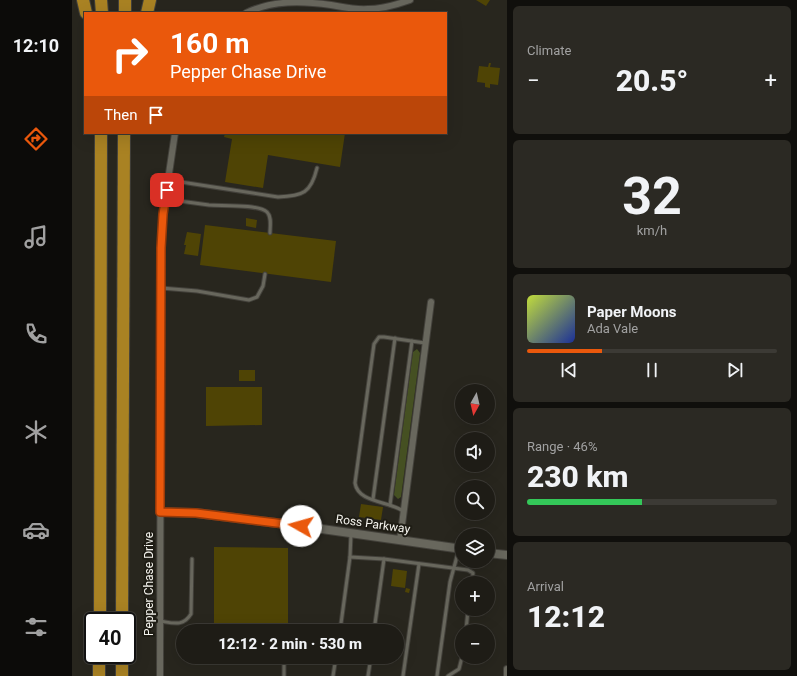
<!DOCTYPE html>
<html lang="en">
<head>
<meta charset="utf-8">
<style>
	:root { --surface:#1e1c16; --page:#2b2923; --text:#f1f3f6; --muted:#a1a1a1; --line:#3c3a35; --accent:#ea580c }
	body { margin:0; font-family:Roboto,sans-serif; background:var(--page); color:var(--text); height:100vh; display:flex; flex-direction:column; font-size:15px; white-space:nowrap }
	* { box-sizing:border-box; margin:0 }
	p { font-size:13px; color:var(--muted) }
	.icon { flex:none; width:22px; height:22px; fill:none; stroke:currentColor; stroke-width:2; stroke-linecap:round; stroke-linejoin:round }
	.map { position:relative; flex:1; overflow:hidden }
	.side { display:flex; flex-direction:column; gap:6px; padding:6px; background:#100f0c; width:290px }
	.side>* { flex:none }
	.guide { position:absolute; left:12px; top:12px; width:363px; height:122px; border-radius:0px; box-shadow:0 4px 16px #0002,0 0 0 1px var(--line); background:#ea580c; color:#fff; overflow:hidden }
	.needle { width:26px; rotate:188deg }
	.buttons { position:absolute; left:383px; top:384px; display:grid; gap:8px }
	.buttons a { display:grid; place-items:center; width:40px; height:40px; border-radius:50%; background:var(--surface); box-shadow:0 4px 16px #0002,0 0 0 1px var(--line); font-size:20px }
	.speed { position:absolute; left:12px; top:612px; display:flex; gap:8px; font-size:20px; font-weight:700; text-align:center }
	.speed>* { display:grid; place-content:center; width:52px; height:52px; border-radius:50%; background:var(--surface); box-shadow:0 4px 16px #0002,0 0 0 1px var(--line); line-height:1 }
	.speed .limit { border:2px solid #111; border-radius:6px; background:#fff; color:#111 }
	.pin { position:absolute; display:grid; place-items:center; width:34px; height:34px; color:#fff; margin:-17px; border-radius:8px; box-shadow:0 2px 6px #0006 }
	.me { position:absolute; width:44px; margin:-22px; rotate:277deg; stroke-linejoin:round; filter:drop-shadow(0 0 3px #0008) }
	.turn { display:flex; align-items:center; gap:14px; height:84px; padding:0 20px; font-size:18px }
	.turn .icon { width:52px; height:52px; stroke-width:2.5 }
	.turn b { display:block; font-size:28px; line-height:34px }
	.then { display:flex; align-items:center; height:38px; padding:0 20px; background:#0003; gap:8px; font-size:15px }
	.big { font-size:30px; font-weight:800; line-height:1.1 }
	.side .tile { flex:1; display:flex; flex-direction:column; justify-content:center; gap:6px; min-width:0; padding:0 14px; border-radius:6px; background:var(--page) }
	.side .dial { align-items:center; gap:0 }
	.dial b { font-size:52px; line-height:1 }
	.song { display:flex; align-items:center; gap:12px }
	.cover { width:48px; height:48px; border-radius:6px; background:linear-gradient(135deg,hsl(70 70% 55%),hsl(230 70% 35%)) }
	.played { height:4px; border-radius:2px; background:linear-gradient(90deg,var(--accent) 30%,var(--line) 30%) }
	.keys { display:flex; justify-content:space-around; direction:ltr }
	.heat { display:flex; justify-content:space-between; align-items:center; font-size:22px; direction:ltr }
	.charge { height:6px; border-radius:3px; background:linear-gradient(90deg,#34c759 46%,var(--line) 0) }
	.trip { position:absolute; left:104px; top:624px; width:228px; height:40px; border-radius:20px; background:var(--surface); box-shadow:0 4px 16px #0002,0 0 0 1px var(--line); font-weight:800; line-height:40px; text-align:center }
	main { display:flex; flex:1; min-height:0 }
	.tab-bar { display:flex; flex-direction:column; width:72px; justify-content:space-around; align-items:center; background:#0c0b09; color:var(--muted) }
	.tab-bar .icon { width:28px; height:28px }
	.tab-bar .selected { color:var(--accent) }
	.tab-bar b { font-size:18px; color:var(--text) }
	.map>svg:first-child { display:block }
	.green { fill:#455022 }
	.building { fill:#4f4405 }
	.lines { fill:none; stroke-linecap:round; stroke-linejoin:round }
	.service-casing { stroke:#43413b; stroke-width:5 }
	.minor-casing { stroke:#43413b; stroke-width:8 }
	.tertiary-casing { stroke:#43413b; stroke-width:10 }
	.motorway-casing { stroke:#43413b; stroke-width:14 }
	.service { stroke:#68675d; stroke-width:3 }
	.minor { stroke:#68675d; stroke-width:6 }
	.tertiary { stroke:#68675d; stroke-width:8 }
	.motorway { stroke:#a98223; stroke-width:12 }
	.route-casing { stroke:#983908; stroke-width:10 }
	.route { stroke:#ea580c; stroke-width:7 }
	.labels { text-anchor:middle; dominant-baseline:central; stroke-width:4; stroke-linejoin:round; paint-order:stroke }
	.street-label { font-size:12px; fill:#f5f4ee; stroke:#1f1d15 }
</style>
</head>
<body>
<main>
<nav class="tab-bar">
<b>12:10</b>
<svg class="icon selected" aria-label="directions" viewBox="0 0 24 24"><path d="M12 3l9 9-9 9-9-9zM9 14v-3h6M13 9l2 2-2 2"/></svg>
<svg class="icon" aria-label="music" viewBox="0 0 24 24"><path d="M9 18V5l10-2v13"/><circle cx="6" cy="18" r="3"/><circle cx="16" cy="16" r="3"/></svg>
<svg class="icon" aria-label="phone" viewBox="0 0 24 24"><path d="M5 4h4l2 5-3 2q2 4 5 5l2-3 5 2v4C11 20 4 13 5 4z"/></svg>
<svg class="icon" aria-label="climate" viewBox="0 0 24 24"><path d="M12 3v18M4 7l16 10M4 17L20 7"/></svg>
<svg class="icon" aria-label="car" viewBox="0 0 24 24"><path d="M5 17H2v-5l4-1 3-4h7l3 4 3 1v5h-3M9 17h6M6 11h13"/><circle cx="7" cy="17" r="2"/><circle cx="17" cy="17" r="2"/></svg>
<svg class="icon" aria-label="filters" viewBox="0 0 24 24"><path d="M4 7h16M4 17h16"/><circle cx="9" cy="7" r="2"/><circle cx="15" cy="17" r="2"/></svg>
</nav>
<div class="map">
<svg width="435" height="676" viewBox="0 0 435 676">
	<rect width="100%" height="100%" fill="#28261e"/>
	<!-- green -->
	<path class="green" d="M345,349L348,353L329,497L326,499L322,495L341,352Z"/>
	<!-- building -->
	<g class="building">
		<path d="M404,0H418L414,6Z"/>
		<path d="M417,63H419L418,67L428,68L426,85L418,84V88L413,87V83L405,82L407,66L416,67Z"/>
		<path d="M153,133H273L268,167L196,155L191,188L153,182L160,139L152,137Z"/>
		<path d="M174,218L185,220L184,228L174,226Z"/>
		<path d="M133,225L264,241L259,282L128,265Z"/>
		<path d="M115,232L129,234L126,256L112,254L114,245H112Z"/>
		<rect x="167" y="370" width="16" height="11"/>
		<path d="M134,387H190V425L134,426Z"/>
		<path d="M289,504L311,507L309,520L287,517Z"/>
		<path d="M142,547L216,548V631H142Z"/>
		<path d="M321,569L335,571L333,588L319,586Z"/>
		<path d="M334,588L338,589L337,593L333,592Z"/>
	</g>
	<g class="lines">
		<defs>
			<g id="service">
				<path d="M96,180L206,197C231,196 239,193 245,168"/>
				<path d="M93,199C108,201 122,203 137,205C150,206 186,204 195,212C200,217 198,226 198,233"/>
				<path d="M89,288L125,291L177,300L185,297L191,286L193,274"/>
				<path d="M301,499L323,338"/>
				<path d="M318,505L340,341"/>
				<path d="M331,511C317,501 286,503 283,483L302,344L307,337H312L353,343"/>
				<path d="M278,557L312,559L396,570L401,573L400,583"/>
				<path d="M88,621C101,623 111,627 119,614L120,559"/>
				<path d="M268,631L278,557L279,534"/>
				<path d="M302,631L312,559"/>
				<path d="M394,631L396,609"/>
				<path d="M212,661V676"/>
				<path d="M261,676L264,657"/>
				<path d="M296,676L299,657"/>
				<path d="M331,676L347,564"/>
				<path d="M365,676L378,582L387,549"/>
				<path d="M376,676L387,669L390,657"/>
			</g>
			<g id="minor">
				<path d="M174,13C201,0 230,1 259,5C271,7 283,10 296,9C310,9 324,5 338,0"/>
				<path d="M328,540L359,302"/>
				<path d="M88,676L89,248L91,214L103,133"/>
				<path d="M435,676V669"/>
			</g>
			<g id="tertiary">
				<path d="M88,512L124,513L229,526L390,549"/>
				<path d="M416,553L435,555"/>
			</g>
			<g id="motorway">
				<path d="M11,0L14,13"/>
				<path d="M29,0L30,13"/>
				<path d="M53,13V0"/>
				<path d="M75,13L78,0"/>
				<path d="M28,621L29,133"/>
				<path d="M50,621L52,133"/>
				<path d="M27,676V655"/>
				<path d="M50,676V655"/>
			</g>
		</defs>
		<!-- service casing -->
		<use href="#service" class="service-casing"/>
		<!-- minor casing -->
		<use href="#minor" class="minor-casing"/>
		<!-- tertiary casing -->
		<use href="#tertiary" class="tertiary-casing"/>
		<!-- motorway casing -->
		<use href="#motorway" class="motorway-casing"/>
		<!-- service -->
		<use href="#service" class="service"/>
		<!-- minor -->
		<use href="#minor" class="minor"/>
		<!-- tertiary -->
		<use href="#tertiary" class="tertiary"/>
		<!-- motorway -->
		<use href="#motorway" class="motorway"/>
	</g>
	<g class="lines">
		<defs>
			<path id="route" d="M95,190L91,214L89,248L88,512L124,513L229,526"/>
		</defs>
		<!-- route casing -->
		<use href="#route" class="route-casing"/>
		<!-- route -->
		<use href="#route" class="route"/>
	</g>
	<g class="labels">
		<!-- street labels -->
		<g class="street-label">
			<text transform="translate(301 524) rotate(8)">Ross Parkway</text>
			<text transform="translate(77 584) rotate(-90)">Pepper Chase Drive</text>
		</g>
	</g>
</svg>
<div class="buttons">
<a><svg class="needle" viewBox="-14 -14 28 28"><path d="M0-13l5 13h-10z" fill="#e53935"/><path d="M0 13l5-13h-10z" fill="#a1a1a1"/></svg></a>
<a><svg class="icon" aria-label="sound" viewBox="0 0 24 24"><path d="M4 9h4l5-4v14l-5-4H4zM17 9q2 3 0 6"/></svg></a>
<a><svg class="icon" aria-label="search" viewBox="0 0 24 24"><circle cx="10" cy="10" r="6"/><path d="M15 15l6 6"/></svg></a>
<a><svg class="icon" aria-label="layers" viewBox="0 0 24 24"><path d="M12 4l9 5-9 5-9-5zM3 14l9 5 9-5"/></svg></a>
<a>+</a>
<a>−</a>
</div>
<div class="speed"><div class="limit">40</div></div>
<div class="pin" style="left:95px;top:190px;background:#d93025"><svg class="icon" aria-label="arrive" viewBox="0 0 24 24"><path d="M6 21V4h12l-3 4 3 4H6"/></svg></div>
<svg class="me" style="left:229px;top:526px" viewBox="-20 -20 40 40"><circle r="19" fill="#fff"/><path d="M0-13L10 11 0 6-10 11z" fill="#ea580c"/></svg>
<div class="trip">12:12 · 2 min · 530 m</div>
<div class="guide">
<div class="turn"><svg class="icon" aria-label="right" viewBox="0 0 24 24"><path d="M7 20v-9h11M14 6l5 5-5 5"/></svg><div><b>160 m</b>Pepper Chase Drive</div></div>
<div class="then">Then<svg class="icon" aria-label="arrive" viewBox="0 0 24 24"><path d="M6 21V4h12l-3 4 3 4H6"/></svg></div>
</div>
</div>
<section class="side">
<div class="tile"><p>Climate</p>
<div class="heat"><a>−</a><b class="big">20.5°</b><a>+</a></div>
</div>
<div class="tile dial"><b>32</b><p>km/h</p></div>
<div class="tile">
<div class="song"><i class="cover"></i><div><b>Paper Moons</b><p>Ada Vale</p></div></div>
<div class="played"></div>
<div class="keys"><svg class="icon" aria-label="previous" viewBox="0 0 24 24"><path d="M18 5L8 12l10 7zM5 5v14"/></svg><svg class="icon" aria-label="pause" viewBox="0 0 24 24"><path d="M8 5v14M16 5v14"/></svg><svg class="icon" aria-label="next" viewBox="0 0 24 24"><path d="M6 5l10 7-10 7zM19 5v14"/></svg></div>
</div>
<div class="tile"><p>Range · 46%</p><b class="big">230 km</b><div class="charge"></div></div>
<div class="tile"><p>Arrival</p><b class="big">12:12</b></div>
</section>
</main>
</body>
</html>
